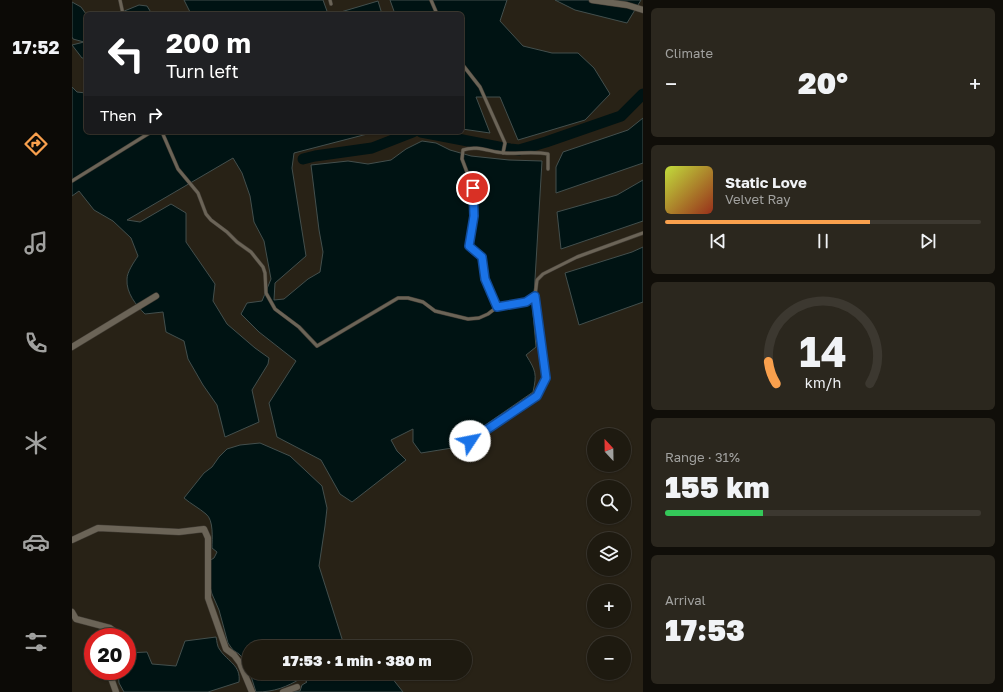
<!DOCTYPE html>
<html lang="en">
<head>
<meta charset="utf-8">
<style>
	:root { --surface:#1e1a10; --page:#2b271e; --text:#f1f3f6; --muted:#a1a19f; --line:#3c3830; --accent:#f9a04d }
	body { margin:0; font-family:"Golos Text",sans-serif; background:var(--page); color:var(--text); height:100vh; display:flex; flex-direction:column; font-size:15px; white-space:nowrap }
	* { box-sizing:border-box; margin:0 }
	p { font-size:13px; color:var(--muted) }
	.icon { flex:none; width:22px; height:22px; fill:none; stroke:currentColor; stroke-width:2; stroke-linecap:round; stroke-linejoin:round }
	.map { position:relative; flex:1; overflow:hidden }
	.sheet { display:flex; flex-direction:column; gap:8px; padding:8px; background:#100e09; width:360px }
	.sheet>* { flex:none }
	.top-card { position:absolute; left:12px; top:12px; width:380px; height:122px; border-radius:6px; box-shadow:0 1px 3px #0004,0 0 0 1px var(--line); background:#202124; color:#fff; overflow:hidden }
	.needle { width:26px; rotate:338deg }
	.tools { position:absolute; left:515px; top:428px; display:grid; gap:8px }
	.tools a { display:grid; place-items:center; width:44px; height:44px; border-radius:50%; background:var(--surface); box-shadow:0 1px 3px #0004,0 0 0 1px var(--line); font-size:20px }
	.speed { position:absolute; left:12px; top:628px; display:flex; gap:8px; font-size:20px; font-weight:700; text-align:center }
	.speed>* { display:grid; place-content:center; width:52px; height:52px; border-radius:50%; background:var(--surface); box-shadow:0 1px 3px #0004,0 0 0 1px var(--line); line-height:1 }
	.speed .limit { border:6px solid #d22; background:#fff; color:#111 }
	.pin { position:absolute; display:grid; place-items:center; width:34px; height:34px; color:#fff; margin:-17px; border:2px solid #fff; border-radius:50%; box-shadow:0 1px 4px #0007 }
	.me { position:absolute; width:44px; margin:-22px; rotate:56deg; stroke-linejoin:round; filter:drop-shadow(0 0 3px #0008) }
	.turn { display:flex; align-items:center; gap:14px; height:84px; padding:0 16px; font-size:18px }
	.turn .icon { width:52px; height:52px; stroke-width:2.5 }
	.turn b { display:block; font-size:28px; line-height:34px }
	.then { display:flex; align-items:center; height:38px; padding:0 16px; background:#0003; gap:8px; font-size:15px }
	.big { font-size:30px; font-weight:800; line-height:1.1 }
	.sheet .card { flex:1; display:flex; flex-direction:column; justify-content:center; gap:6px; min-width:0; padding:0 14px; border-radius:6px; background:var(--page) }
	.sheet .dial { align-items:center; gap:0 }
	.dial svg { height:104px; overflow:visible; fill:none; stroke:var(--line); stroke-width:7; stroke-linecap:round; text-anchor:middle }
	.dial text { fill:var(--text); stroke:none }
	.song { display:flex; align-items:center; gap:12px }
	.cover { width:48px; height:48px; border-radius:6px; background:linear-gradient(135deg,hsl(70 70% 55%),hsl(10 70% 35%)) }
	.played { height:4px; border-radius:2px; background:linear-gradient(90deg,var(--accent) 65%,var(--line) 65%) }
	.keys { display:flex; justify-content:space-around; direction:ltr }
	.heat { display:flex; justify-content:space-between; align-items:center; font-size:22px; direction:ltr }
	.charge { height:6px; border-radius:3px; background:linear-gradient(90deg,#34c759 31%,var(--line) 0) }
	.trip { position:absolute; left:170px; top:640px; width:230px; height:40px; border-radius:20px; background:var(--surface); box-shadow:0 1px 3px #0004,0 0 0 1px var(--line); font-weight:800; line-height:40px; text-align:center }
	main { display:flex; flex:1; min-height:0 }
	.tabs { display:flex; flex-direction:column; width:72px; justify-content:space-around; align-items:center; background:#0c0a06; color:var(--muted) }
	.tabs .icon { width:28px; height:28px }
	.tabs .active { color:var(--accent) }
	.tabs b { font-size:18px; color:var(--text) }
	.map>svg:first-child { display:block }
	.water { fill:#001313; stroke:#434f4d }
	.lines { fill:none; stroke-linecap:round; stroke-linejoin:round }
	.river { stroke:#001313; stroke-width:11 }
	.service-casing { stroke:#423d35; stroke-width:4 }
	.minor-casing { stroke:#423d35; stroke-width:7 }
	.service { stroke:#6b6457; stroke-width:3 }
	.minor { stroke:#6b6457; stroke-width:6 }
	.route-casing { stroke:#114b97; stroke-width:10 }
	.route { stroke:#1a73e8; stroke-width:7 }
</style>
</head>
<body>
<main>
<nav class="tabs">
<b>17:52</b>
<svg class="icon active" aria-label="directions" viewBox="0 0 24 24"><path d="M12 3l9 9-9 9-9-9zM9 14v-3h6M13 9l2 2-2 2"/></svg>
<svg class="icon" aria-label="music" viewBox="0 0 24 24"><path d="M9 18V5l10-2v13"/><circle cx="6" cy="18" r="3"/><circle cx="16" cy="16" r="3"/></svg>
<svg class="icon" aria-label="phone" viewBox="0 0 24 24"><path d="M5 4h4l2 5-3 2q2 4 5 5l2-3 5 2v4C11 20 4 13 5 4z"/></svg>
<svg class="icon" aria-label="climate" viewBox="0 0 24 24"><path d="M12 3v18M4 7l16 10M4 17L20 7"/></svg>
<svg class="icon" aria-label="car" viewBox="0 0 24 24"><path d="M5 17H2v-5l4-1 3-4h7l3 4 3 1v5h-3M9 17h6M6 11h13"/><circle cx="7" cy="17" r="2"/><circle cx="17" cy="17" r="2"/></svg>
<svg class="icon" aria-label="filters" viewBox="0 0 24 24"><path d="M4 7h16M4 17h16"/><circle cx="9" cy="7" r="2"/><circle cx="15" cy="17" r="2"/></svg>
</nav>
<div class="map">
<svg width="571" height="692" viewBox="0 0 571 692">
	<rect width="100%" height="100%" fill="#282216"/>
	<!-- water -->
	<g class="water">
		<path d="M112,0H251L256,14H119Z"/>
		<path d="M318,0H435L428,21L451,46L480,53H506L522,68L538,94L513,120L446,140L428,97H404L418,133L390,129V14H323Z"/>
		<path d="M483,0H569L555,23L503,10Z"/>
		<path d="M306,1L310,14H262Z"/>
		<path d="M0,2L9,7L14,14V58H10L0,45L12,42L1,39L0,37Z"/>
		<path d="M67,5L75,6L80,14H45Z"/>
		<path d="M0,87L5,92L14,93V132H303L222,153L220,168L234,256L203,283L202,300L212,299L236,279L248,272L251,252L247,230L239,165L276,161L296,164L319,160L334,149L350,141L364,143L378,150L399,156L437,160L470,161L461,313L464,347L454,355C464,371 465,374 461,392L380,448L349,453L341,442V429L319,440L325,451L334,460L280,502L268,494L249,460L205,437L197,403L224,361L187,332L169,314L175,303L190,301L199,279L192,241L182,222L178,196L170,173L161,158L55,220L68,222L99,204L114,213V242L143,284L141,301L155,324L183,348L197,358L196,364L180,390L187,422L153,437L145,405L131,385L116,359L112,341L94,332L91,312L73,314C64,305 54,293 55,279C55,272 62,262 66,256L59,238L41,221L22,210L7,191L0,196Z"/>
		<path d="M571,118V163L484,193V167L491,152L556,130Z"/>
		<path d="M571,180V221L489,249L485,212L545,195Z"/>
		<path d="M571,247V302L507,325L493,273L560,252Z"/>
		<path d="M188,443L218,456L250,486L255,508L253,526L247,566L271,642L275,647H177V669L173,660L167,654L161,650L156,643L147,610L140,594L137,583V561L142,558L145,552L140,548C140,539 142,520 134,514C127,508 119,504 112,498L132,473L140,467L147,457L155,449L168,445Z"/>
		<path d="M144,637C145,641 145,647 148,650C156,662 169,665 167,682L136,692H52L47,683L46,671H55V653L75,652L80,664L104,666L113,641Z"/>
		<path d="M178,673H316L331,692H216L228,691L230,685L235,682L230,678C214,687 203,692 184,692Z"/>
	</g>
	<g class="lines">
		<!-- river -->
		<g class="river">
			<path d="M349,132L438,149L447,150L474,142L549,116L571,94"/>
			<path d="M231,159L243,156L300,148L341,132"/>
		</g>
		<defs>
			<g id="service">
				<path d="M48,0L51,14"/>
				<path d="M258,0L259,4"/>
				<path d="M359,0L365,14"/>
				<path d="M390,64L408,87L433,143L431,153"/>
				<path d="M90,132L106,169L126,193L134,214L139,220L155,232L165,242L179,252L191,267L193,273L194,293L203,309L227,327L245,346L326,298H336L351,302L363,311L396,319L407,318L416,314L425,307"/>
				<path d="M0,181L79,132"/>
				<path d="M463,296L454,302L425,307L413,279L410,257L397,246L402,216L401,188L390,159L391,150C405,145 418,152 432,153C447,154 461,151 476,154V169"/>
				<path d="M398,441L465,396L474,378L463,296L465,280L471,274L505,257L571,233"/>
			</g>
			<g id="minor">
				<path d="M520,0L555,5L571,10"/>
				<path d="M0,347L84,296"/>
				<path d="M0,540L26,528L107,532L132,529L136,538V598L154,649L162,655L168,663L180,692"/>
				<path d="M0,612L4,619L38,628L45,633L46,637"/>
				<path d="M40,671L39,678L44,692"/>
				<path d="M211,692L225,687"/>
			</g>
		</defs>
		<!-- service casing -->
		<use href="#service" class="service-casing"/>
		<!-- minor casing -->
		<use href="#minor" class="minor-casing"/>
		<!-- service -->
		<use href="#service" class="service"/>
		<!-- minor -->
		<use href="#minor" class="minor"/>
	</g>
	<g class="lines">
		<defs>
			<path id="route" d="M398,441L465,396L474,378L463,296L454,302L425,307L413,279L410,257L397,246L402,216L401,188"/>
		</defs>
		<!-- route casing -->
		<use href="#route" class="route-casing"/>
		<!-- route -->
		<use href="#route" class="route"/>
	</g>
</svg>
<div class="tools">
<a><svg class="needle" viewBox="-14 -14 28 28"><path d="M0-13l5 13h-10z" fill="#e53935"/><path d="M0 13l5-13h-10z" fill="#a1a19f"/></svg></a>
<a><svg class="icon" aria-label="search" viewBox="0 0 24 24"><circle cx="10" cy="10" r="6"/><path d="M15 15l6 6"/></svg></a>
<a><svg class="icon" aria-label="layers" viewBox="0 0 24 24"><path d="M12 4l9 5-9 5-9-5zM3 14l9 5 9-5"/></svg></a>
<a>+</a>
<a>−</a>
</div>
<div class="speed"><div class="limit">20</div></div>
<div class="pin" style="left:401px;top:188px;background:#d93025"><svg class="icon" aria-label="arrive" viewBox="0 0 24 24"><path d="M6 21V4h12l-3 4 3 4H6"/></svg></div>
<svg class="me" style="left:398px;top:441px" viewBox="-20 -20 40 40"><circle r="19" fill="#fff"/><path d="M0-13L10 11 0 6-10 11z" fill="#1a73e8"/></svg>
<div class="trip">17:53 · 1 min · 380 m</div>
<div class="top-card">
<div class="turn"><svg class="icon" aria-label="left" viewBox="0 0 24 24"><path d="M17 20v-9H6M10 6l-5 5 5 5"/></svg><div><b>200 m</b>Turn left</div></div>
<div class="then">Then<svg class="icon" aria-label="right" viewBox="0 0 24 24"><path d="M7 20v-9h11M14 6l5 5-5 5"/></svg></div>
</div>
</div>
<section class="sheet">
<div class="card"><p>Climate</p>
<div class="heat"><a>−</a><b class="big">20°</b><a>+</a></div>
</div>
<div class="card">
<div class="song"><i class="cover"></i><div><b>Static Love</b><p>Velvet Ray</p></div></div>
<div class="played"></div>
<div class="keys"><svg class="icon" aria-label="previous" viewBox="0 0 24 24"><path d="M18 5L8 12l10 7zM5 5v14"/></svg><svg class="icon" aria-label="pause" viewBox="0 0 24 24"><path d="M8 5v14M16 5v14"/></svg><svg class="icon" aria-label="next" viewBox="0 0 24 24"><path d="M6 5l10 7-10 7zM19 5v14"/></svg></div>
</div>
<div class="card dial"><svg viewBox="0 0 100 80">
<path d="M14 69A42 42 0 1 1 86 69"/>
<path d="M14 69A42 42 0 0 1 8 52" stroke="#f9a04d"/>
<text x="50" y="56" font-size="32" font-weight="700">14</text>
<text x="50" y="72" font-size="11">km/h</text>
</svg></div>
<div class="card"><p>Range · 31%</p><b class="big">155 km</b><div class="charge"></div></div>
<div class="card"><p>Arrival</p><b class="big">17:53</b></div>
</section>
</main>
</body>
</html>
